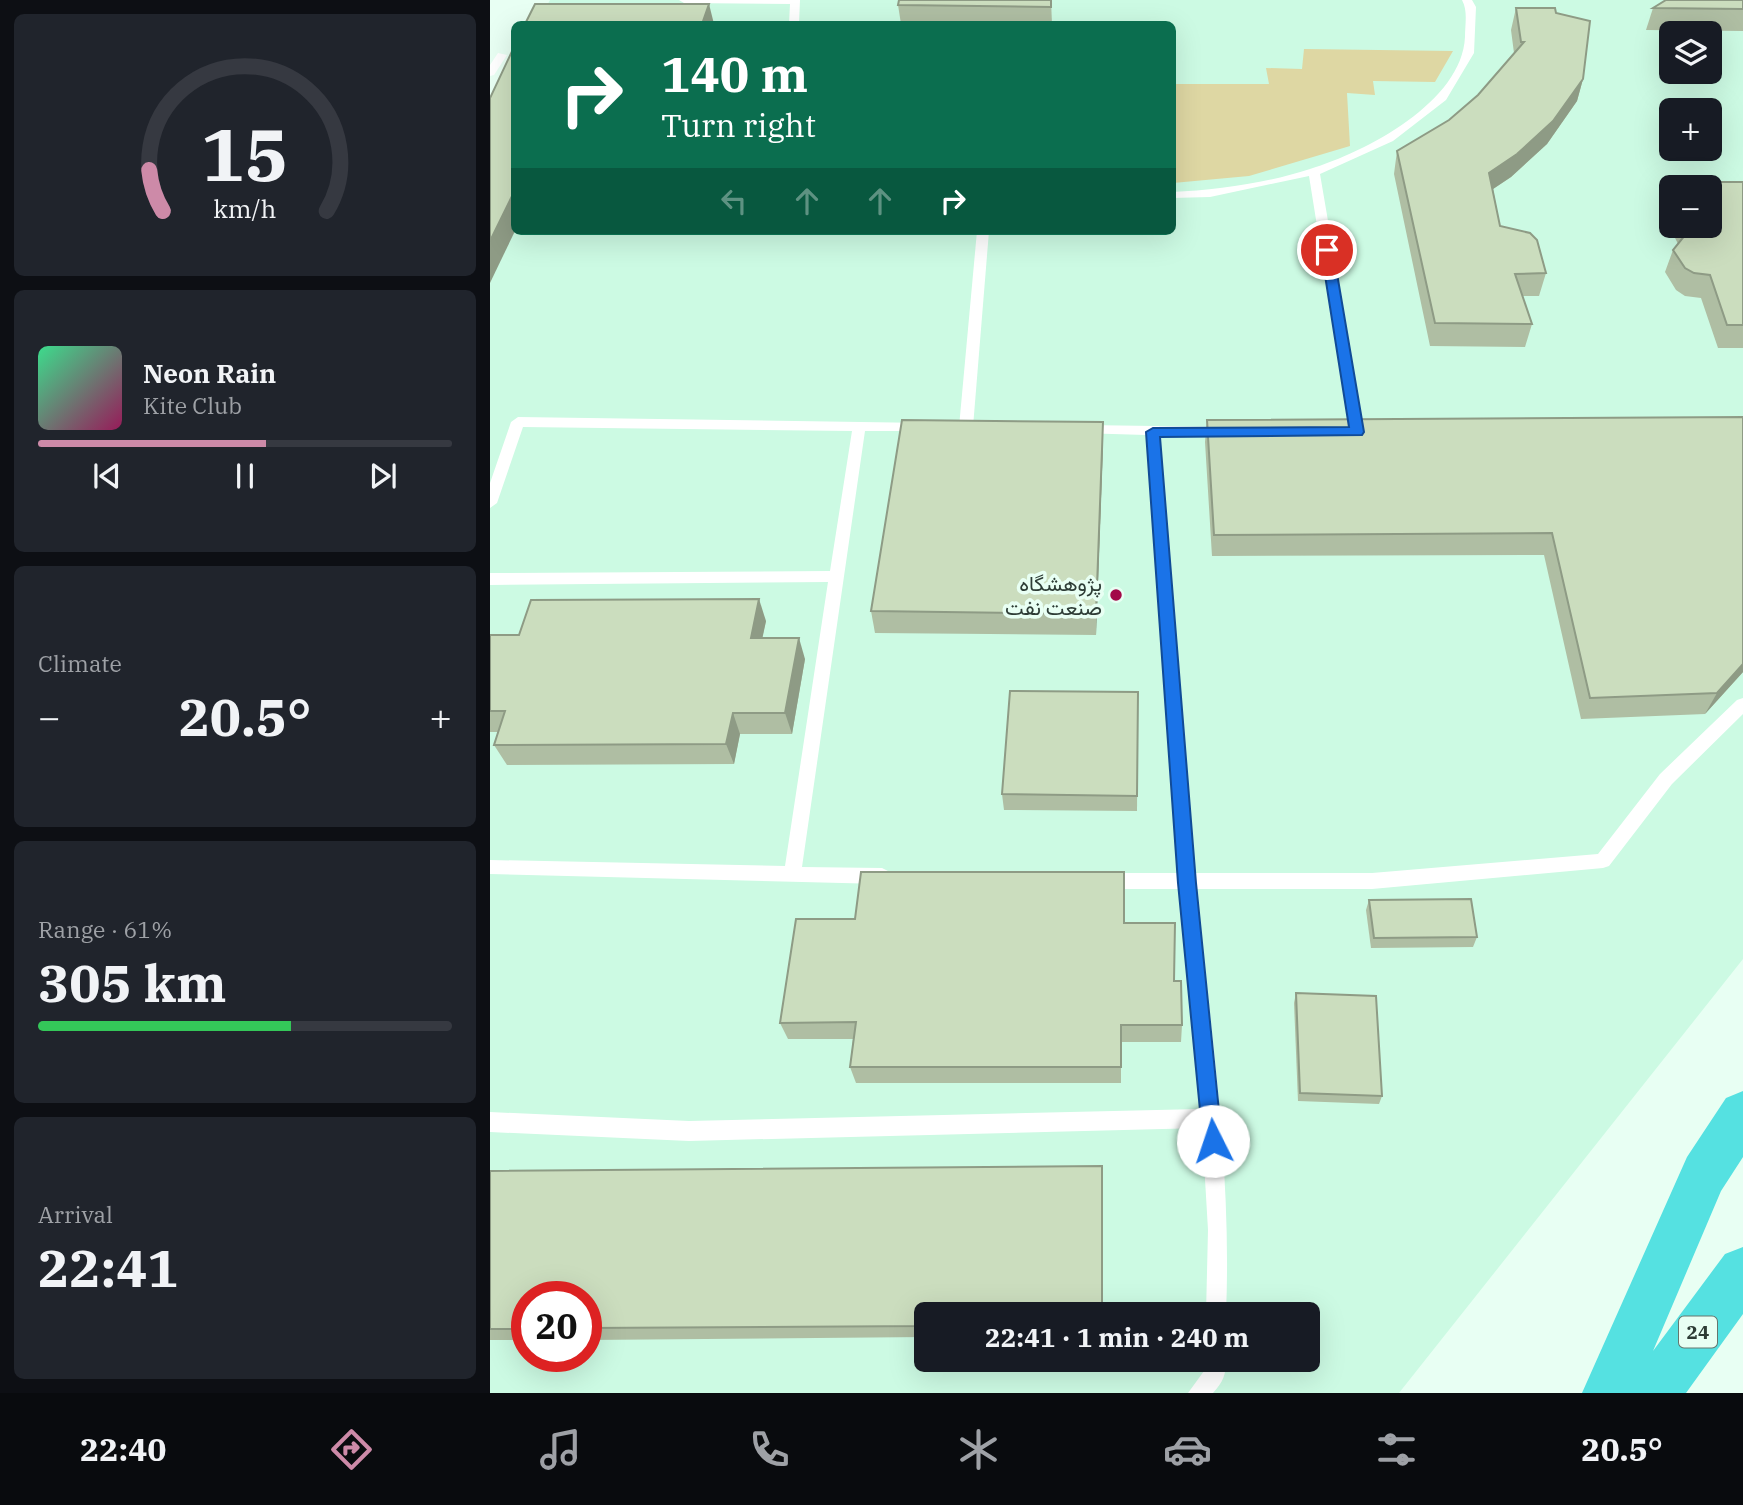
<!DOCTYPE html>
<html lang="en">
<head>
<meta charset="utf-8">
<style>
	:root { --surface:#171b24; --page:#20242c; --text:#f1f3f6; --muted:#9ea1a6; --line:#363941; --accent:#cd8aa8 }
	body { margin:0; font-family:"IBM Plex Serif",Vazirmatn,serif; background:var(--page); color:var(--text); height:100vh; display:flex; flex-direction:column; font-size:26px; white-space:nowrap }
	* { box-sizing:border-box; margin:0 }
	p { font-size:23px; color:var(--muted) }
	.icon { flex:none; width:38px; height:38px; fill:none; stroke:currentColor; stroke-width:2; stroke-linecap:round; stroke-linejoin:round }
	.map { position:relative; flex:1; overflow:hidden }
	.side { display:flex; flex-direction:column; gap:14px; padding:14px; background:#0d0f14; width:490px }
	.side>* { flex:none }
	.banner { position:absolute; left:21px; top:21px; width:665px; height:214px; border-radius:10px; box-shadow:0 7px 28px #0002; background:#0b6e4f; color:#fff; overflow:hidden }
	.tools { position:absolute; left:1169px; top:21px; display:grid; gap:14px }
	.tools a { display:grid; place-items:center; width:63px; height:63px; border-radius:10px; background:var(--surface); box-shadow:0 7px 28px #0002; font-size:35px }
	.speed { position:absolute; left:21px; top:1281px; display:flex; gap:14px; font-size:35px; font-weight:700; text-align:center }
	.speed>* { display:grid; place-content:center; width:91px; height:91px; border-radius:50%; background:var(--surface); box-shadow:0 7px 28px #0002; line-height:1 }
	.speed .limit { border:10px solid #d22; background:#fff; color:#111 }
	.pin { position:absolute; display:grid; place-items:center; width:60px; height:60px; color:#fff; margin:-30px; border:4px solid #fff; border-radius:50%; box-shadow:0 2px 7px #0007 }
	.me { position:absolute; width:77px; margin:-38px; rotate:356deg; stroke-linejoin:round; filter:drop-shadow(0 0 5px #0008) }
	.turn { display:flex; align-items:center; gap:24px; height:147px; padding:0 35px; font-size:32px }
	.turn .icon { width:91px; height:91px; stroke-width:2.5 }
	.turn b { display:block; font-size:49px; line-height:60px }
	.lanes { display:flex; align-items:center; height:66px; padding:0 35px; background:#0003; justify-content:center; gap:35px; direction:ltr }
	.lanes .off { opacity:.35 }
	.big { font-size:52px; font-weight:800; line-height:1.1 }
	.side .card { flex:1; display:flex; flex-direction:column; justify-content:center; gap:10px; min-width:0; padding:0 24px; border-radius:10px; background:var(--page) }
	.side .dial { align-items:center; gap:0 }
	.dial svg { height:182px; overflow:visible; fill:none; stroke:var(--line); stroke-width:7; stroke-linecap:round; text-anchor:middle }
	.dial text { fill:var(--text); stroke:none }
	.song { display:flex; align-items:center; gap:21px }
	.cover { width:84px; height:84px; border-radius:10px; background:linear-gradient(135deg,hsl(150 70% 55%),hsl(330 70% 35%)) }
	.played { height:7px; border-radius:4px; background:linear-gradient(90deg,var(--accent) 55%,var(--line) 55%) }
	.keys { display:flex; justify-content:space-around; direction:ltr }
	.heat { display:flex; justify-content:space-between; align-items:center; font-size:38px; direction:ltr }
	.charge { height:10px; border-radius:5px; background:linear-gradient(90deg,#34c759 61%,var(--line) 0) }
	.trip { position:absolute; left:424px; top:1302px; width:406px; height:70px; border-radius:10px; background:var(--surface); box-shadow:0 7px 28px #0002; font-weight:800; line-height:70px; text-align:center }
	.tabs { display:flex; height:112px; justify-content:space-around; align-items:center; background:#090b0e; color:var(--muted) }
	.tabs .icon { width:49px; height:49px }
	.tabs .on { color:var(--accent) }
	.tabs b { font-size:32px; color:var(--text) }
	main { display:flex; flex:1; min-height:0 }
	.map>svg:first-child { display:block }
	.built { fill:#ccfae3; fill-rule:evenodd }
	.green { fill:#ded7a3 }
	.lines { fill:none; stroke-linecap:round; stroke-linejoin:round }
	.lane { fill:#fff; fill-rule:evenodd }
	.highway { fill:#55e1e1; fill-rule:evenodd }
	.wall { fill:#afbea3; fill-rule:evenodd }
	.shaded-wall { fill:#8e9b85 }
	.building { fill:#cbddbe; stroke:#8e9b85; stroke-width:2 }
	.route { fill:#1a73e8; stroke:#114b97; stroke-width:2 }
	.poi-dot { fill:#a20948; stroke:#e8fff3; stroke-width:2.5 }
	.labels { text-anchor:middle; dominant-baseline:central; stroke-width:7; stroke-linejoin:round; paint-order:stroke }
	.shield { fill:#e8fff3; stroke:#65766e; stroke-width:2 }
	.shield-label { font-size:19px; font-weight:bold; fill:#2d3c35 }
	.poi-label { font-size:21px; fill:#2d3c35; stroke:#e8fff3; text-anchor:end }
</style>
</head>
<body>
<main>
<section class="side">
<div class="card dial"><svg viewBox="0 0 100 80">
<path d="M14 69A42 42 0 1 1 86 69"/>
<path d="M14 69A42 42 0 0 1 8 51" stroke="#cd8aa8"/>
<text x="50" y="56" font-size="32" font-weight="700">15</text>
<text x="50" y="72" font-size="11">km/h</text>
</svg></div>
<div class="card">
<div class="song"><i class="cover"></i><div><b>Neon Rain</b><p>Kite Club</p></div></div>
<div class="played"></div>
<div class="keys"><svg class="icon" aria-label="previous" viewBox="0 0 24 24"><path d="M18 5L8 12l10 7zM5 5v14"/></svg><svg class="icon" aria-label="pause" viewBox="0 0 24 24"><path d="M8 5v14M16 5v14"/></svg><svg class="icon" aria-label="next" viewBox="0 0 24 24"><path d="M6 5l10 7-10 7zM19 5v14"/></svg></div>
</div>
<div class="card"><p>Climate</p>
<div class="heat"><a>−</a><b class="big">20.5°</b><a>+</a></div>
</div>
<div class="card"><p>Range · 61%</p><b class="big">305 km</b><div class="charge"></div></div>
<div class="card"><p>Arrival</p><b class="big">22:41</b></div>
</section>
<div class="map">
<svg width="1253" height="1393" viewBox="0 0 1253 1393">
	<rect width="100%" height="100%" fill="#e8fff3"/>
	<!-- built -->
	<path class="built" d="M60,0H1253V959L909,1393H0V117L24,231H682V24H47ZM1181,33H1220V72H1181ZM1181,110H1220V149H1181ZM1181,187H1220V226H1181ZM37,1297H96V1356H37ZM436,1314H817V1360H436Z"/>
	<!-- green -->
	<path class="green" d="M814,49L963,51L945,82L883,81L885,95L857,93L860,146L759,176L683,183V84H779L776,68L812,69Z"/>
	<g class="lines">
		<!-- lane -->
		<g class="lane">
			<path d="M189,0H310L309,24H299L300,4L194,3Z"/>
			<path d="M972,0H982L986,7L984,53L956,100L903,141L830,174L874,432L867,437L860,432L819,176L720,197L682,198V192C728,190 777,183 820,169C876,152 972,102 975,37C975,24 978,11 972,0Z"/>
			<path d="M8,53L17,55L4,75L0,76V65Z"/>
			<path d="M487,231H499L483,427L476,432L469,427Z"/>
			<path d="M28,417L437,423L439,426L432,431H375L312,867L392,868L398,871L401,876L398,881L392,884L0,874V860L295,866L338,582L0,585V573L340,571L362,431L33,427L7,503L0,508V483L21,422Z"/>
			<path d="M594,425L736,427L743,432L736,437L670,436L705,873H882L1108,854L1170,774L1247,700L1253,698V714L1182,784L1119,866L1113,868L882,889H706C721,1030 742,1172 736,1314H716L718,1230L712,1128L199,1141L0,1132V1112L199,1121L710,1109L689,889H614L608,886L605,881L608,876L614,873H688L656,435L589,433L587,430Z"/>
			<path d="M714,1360H736C736,1375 733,1382 723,1393H698L714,1371Z"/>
		</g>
		<!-- highway -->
		<path class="highway" d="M1253,1091V1157L1231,1191L1163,1351L1235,1254L1253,1247V1314L1196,1393H1092L1197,1157L1236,1098Z"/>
	</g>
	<!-- wall -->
	<g class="wall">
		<path d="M561,0L562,24H411L408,5Z"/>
		<path d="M1253,0V31L1156,30L1163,8Z"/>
		<path d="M1026,8L1066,13L1093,79L1087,101L1057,144L1021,177L1003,189L1010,226L1056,273L1049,296H1032L1042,324L1035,347L940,346L904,174L907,151L959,120L988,95L1024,53L1021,30Z"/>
		<path d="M1177,182H1253V348H1228L1211,298L1195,296L1186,290L1175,272L1183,250L1188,244L1169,205ZM1181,187L1220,226H1181Z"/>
		<path d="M1253,417V672L1215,714L1091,719L1054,555L722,556L715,442L717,420Z"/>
		<path d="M613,422V444L606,635L385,633L381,611Z"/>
		<path d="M276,621L272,638L315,659L302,734H250L244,764L17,765L4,745L8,732H0V635H29Z"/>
		<path d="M648,692L647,811L514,810L512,794Z"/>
		<path d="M879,900L987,937L983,947L881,948L876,910Z"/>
		<path d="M634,923L684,981L692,1025L691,1042H631V1083H366L360,1067L363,1039H298L290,1023Z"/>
		<path d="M806,993L892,1096L889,1104L808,1101L804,1003Z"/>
		<path d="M0,1171L436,1314V1337L96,1340V1297H37V1340H0Z"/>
	</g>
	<!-- shaded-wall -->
	<g class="shaded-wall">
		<path d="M219,4L224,24H212Z"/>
		<path d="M1093,79L1087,101L1057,144L1021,177L994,195L999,173Z"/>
		<path d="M24,192L25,231L0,283V241Z"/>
		<path d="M613,422V444L606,635V614Z"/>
		<path d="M269,599L276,621L268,659L261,638Z"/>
		<path d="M309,638L315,659L302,734L295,713Z"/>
		<path d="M1253,664V672L1215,714L1227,693Z"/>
		<path d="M243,713L250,734L244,764L236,744Z"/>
	</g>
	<!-- building -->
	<g class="building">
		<path d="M409,0H561V7L408,5Z"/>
		<path d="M1176,0H1253V9L1163,8Z"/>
		<path d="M45,4H219L212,24H35Z"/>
		<path d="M1026,8H1065L1066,13L1100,21L1093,79L1063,121L1027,154L999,173L1010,226L1040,233L1047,240L1056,273L1025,274L1042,324L945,323L907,151L959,120L988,95L1034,42H1031Z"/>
		<path d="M24,47V192L0,241V98Z"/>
		<path d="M1177,182H1253V325H1237L1220,275L1204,273L1195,268L1183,250L1200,229L1198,226H1220V187H1181V191Z"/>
		<path d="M1253,417V664L1227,693L1100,698L1062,533L724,535L717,420Z"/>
		<path d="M412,420L613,422L606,614L381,611Z"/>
		<path d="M269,599L261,638H309L295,713H243L236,744L4,745L15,711H0V635H29L41,600Z"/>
		<path d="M520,691L648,692L647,796L512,794Z"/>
		<path d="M371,872H634V923H685L684,981H691L692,1025H631V1067H360L366,1022L290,1023L306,919H365Z"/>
		<path d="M981,899L987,937L884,938L879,900Z"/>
		<path d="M806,993L886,996L892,1096L810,1093Z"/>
		<path d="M612,1166V1314H436V1326L96,1328V1297H37V1329H0V1171Z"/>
	</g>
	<!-- route -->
	<path class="route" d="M837,246L843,250L874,432L872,435L670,437L706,883L732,1141L730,1148L723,1150L716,1148L713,1141L688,883L656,432L663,428L859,427L831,250Z"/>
	<!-- markers -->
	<circle class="poi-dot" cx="626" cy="595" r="7"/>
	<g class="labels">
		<!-- shield labels -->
		<rect class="shield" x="1189" y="1316.5" width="38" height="31" rx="5"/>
		<g class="shield-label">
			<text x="1208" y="1332">24</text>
		</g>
		<!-- poi labels -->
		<g class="poi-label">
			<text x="612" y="583">پژوهشگاه<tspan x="612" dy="24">صنعت نفت</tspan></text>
		</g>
	</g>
</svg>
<div class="tools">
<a><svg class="icon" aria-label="layers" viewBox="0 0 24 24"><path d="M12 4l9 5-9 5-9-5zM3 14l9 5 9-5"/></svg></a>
<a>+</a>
<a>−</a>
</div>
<div class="speed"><div class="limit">20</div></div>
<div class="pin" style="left:837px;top:250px;background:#d93025"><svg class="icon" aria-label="arrive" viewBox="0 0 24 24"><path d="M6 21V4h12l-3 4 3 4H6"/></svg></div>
<svg class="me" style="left:723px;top:1141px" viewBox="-20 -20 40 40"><circle r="19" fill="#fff"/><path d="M0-13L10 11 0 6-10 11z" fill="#1a73e8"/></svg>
<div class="trip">22:41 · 1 min · 240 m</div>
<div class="banner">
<div class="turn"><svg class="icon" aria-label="right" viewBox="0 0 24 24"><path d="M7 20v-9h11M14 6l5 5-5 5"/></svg><div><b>140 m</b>Turn right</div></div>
<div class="lanes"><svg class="icon off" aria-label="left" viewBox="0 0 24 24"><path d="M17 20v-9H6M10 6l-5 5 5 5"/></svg><svg class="icon off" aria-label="ahead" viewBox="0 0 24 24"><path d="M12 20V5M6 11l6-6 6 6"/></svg><svg class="icon off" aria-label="ahead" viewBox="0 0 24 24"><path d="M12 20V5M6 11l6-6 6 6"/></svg><svg class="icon" aria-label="right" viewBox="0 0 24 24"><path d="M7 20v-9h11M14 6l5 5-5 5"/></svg></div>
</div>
</div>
</main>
<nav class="tabs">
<b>22:40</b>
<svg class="icon on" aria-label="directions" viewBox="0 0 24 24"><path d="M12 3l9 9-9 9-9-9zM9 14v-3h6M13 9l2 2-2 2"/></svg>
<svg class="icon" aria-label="music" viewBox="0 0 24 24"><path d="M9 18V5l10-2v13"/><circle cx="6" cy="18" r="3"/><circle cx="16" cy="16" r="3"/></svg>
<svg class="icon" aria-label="phone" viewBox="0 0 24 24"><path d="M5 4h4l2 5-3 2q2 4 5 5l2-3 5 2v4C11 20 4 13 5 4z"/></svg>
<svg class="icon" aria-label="climate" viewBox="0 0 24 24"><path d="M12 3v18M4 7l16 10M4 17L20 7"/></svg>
<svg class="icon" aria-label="car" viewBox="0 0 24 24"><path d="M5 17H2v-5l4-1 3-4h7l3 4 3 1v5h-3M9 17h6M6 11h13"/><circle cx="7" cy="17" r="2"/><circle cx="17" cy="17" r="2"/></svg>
<svg class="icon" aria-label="filters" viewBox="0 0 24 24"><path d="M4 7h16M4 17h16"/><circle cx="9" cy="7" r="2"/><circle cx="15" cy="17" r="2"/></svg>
<b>20.5°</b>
</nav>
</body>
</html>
